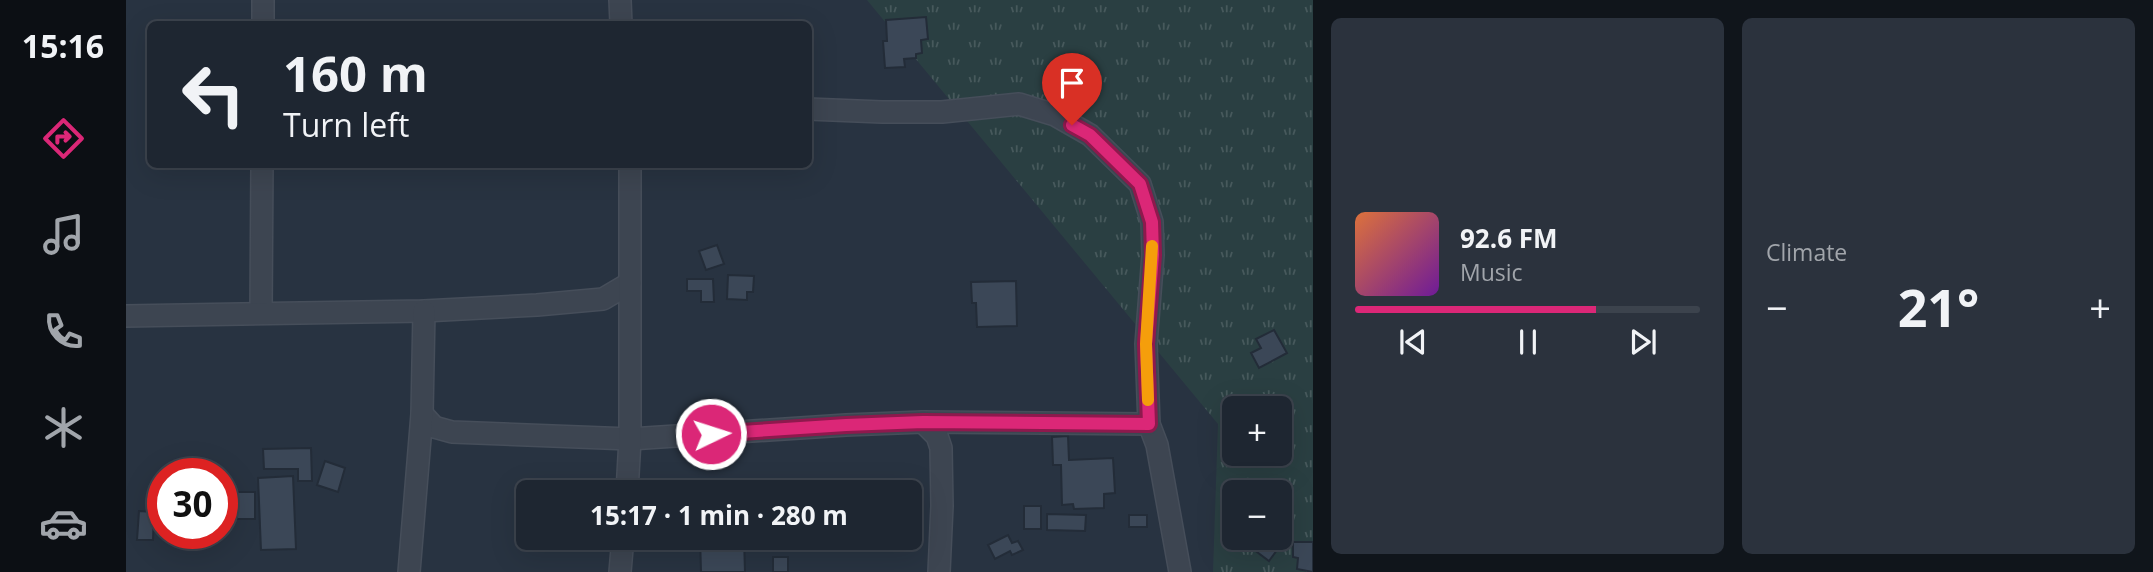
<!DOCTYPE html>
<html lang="en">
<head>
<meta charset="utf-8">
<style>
	:root { --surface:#1e2631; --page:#2b323d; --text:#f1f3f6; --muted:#a1a5ab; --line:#3c434d; --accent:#db2777 }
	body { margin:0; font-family:"Open Sans",sans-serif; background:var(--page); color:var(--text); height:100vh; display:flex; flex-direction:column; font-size:26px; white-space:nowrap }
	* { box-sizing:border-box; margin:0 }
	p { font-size:23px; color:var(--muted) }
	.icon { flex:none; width:38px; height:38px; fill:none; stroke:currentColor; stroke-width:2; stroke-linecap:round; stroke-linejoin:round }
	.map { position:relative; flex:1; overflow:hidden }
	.sheet { display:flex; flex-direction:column; gap:18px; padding:18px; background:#10151b; width:840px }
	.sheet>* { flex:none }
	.top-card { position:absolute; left:21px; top:21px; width:665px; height:147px; border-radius:10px; box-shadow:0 7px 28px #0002,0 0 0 2px var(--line); background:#1e2631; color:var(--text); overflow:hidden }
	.controls { position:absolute; left:1096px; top:396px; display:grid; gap:14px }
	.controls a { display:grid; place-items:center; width:70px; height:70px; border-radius:10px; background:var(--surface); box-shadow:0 7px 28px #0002,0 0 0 2px var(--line); font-size:35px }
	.speed { position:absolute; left:21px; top:458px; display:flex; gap:14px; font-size:35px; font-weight:700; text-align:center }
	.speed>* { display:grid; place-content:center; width:91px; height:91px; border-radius:50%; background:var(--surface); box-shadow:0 7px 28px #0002,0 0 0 2px var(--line); line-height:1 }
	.speed .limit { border:10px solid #d22; background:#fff; color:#111 }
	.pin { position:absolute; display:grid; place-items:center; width:60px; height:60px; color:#fff; margin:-72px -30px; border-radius:50% 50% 50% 0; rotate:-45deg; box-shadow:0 0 7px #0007 }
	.pin .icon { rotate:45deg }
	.me { position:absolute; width:77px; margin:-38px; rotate:86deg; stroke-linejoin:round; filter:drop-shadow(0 0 5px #0008) }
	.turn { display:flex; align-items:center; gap:24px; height:147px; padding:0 21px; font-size:32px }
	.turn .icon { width:91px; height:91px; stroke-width:2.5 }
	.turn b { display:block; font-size:49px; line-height:60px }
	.big { font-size:52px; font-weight:700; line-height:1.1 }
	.sheet .tile { flex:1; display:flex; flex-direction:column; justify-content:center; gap:10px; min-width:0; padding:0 24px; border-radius:10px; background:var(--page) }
	.song { display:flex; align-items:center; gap:21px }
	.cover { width:84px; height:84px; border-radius:10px; background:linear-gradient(135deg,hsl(20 70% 55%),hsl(280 70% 35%)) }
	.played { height:7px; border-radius:4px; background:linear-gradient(90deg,var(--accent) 70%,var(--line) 70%) }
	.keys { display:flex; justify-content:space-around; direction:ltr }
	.heat { display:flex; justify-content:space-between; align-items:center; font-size:38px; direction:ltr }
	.sheet .tiles { flex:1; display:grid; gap:18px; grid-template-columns:repeat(2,1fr) }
	.trip { position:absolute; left:390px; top:480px; width:406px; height:70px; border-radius:10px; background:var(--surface); box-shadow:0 7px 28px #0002,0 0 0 2px var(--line); font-weight:700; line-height:70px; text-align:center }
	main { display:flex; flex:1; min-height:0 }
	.tab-bar { display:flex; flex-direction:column; width:126px; justify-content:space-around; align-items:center; background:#0c0f14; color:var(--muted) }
	.tab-bar .icon { width:49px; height:49px }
	.tab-bar .selected { color:var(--accent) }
	.tab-bar b { font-size:32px; color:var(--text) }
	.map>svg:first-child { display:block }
	.grass { fill:url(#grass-tufts); fill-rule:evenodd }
	.building { fill:#3b4757; stroke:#232c38; stroke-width:2 }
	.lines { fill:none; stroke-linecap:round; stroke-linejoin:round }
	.minor-casing { stroke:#464e5a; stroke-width:24 }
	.minor { stroke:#3d4551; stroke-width:21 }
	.route-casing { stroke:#8e194d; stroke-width:18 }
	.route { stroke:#db2777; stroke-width:12 }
	.slow { stroke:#f59e0b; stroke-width:12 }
</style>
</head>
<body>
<main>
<nav class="tab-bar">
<b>15:16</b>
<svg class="icon selected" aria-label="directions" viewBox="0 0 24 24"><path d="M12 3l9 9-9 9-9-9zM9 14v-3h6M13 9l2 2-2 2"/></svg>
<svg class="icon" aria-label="music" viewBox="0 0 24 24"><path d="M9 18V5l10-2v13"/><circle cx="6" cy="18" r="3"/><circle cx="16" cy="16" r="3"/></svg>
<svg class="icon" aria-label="phone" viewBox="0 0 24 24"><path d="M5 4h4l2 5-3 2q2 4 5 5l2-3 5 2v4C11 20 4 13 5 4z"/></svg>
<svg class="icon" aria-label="climate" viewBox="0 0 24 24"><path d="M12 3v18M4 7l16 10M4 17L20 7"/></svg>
<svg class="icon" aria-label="car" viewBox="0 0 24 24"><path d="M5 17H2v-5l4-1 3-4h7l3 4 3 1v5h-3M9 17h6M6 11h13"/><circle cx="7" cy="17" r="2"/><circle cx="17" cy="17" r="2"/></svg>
</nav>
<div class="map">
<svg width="1187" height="572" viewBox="0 0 1187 572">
	<defs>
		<pattern id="grass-tufts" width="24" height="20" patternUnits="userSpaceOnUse" patternTransform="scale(1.75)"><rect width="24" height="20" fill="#2a3f42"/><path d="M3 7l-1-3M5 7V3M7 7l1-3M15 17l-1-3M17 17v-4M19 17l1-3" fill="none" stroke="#47595c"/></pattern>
	</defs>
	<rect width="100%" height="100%" fill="#283341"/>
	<!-- grass -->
	<path class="grass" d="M741,0H1187V572H1087L1092,424ZM1108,408H1153V453H1108ZM1108,492H1153V537H1108Z"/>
	<!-- building -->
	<g class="building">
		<path d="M800,17L802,39L795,40L796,53L790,54V58L778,59L779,67L759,68L757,41H761L760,20Z"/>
		<path d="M591,245L598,264L580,270L573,251Z"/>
		<path d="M602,275L628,276L627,292H621V300L601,299Z"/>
		<path d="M561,279H587L588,302H575V291H561Z"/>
		<path d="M890,281L891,326L851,327L850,303H846L845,282Z"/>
		<path d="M1148,330L1161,353L1133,368L1125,353L1135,348L1130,339Z"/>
		<path d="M942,436L943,460L987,458L989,493L978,494V508L948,509L947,504L936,505L935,465H927L926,437Z"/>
		<path d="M185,448L186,481H172V469H138L137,449Z"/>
		<path d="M199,461L219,468L212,492L191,485Z"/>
		<path d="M167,476L170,549L135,550L132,478Z"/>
		<path d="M110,492H129V519H111Z"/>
		<rect x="898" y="506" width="17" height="23"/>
		<path d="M13,511L28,512L27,540H11Z"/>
		<path d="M921,514L960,515L959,531L921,530Z"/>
		<rect x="1003" y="515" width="18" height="12"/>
		<path d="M882,535L886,543L892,541L897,550L886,555L884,551L869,559L862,545Z"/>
		<path d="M574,537H618L619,572H575Z"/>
		<path d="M1143,537L1154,546L1143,561L1131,552Z"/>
		<path d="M1167,542H1187V572L1171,569L1172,558L1167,557Z"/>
		<rect x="647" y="557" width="15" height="15"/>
	</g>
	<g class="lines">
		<defs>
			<g id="minor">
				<path d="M494,0L495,24"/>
				<path d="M137,24V0"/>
				<path d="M682,109L756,112H816L893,104L929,115L964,135L1014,184L1026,222L1027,255L1020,344L1023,424L1031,445L1054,572"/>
				<path d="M135,313L136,164"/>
				<path d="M0,316L298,311L411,305L477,299L504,283"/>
				<path d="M296,414L308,427L326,432L504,439L720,425L797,422L1023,424"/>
				<path d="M797,422L811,436L815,448L816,506L813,572"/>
				<path d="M501,492L504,439V164"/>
				<path d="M283,572L296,414L298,311"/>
				<path d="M494,572L497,537"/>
			</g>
		</defs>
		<!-- minor casing -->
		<use href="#minor" class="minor-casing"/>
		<!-- minor -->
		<use href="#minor" class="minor"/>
	</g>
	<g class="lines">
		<defs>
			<path id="route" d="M585,434L720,425L797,422L1023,424L1020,344L1027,255L1026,222L1014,184L964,135L946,125"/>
		</defs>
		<!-- route casing -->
		<use href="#route" class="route-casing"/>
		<!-- route -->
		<use href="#route" class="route"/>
		<!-- slow -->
		<path class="slow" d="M1022,400L1020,344L1026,246"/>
	</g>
</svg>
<div class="controls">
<a>+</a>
<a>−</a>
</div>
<div class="speed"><div class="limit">30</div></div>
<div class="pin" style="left:946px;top:125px;background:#d93025"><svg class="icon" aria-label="arrive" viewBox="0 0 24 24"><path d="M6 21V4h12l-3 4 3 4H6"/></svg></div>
<svg class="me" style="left:585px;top:434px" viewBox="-20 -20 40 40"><circle r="17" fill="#db2777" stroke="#fff" stroke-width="3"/><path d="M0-11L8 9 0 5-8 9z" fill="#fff"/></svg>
<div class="trip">15:17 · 1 min · 280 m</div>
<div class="top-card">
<div class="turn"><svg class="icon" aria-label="left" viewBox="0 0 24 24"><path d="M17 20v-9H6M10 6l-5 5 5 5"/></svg><div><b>160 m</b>Turn left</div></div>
</div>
</div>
<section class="sheet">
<div class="tiles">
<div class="tile">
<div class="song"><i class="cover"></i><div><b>92.6 FM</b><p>Music</p></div></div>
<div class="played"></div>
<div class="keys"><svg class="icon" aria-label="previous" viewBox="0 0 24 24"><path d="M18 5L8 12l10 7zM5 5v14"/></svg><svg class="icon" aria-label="pause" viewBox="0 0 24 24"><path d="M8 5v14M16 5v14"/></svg><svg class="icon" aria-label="next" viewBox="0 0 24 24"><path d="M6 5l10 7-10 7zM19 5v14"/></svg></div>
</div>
<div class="tile"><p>Climate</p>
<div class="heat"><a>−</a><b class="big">21°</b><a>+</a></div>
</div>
</div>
</section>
</main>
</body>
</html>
